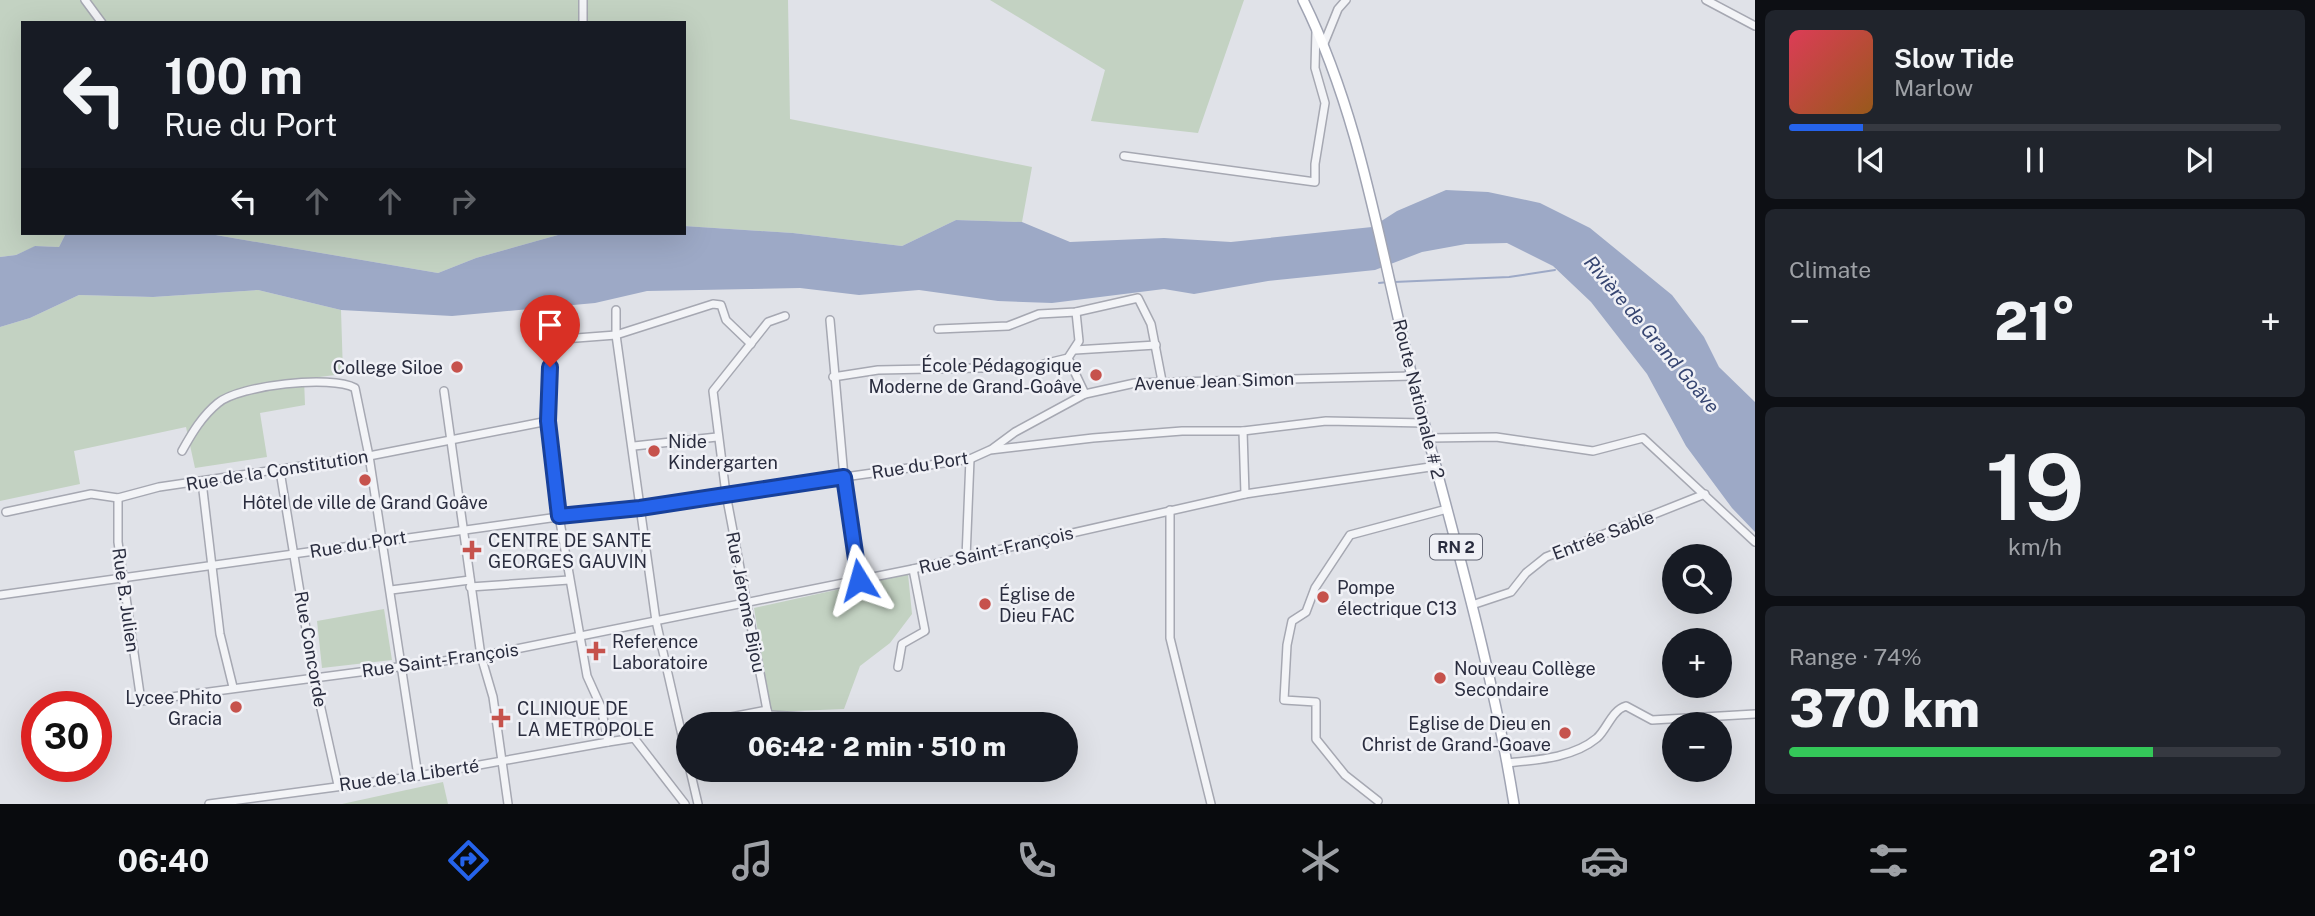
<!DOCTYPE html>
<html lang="en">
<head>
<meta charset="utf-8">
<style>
	:root { --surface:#171b24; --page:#20242c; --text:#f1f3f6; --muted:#9ea1a6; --line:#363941; --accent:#2563eb }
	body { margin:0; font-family:"Public Sans",sans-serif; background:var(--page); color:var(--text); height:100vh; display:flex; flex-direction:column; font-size:26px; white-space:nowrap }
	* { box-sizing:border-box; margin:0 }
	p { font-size:23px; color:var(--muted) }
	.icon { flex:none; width:38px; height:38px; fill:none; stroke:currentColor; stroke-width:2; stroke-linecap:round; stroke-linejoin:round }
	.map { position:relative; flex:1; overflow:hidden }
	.side { display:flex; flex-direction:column; gap:10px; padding:10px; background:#0d0f14; width:560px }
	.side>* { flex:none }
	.top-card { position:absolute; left:21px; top:21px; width:665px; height:214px; border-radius:0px; box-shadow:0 7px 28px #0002; background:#171b24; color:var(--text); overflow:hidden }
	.controls { position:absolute; left:1662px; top:544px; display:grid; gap:14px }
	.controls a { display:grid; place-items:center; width:70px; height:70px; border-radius:50%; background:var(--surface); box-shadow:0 7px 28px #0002; font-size:35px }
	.speed { position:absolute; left:21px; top:691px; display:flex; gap:14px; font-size:35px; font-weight:700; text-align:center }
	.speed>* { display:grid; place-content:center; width:91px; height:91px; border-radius:50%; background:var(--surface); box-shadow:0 7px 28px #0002; line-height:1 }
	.speed .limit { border:10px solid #d22; background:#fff; color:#111 }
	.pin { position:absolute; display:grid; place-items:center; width:60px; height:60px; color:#fff; margin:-72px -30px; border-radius:50% 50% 50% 0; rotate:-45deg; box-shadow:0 0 7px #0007 }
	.pin .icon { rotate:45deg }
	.me { position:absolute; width:77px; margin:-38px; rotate:352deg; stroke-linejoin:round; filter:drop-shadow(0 0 5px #0008) }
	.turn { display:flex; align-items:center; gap:24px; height:147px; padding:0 28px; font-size:32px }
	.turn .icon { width:91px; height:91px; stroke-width:2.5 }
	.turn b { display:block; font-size:49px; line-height:60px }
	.lanes { display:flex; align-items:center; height:66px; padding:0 28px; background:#0003; justify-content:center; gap:35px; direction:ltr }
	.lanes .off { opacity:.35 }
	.big { font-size:52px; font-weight:800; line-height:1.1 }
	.side .widget { flex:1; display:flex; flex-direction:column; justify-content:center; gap:10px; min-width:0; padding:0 24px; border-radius:10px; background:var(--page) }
	.side .dial { align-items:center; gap:0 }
	.dial b { font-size:91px; line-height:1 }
	.song { display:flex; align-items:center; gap:21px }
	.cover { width:84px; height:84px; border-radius:10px; background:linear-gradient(135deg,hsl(350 70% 55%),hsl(30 70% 35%)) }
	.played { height:7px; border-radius:4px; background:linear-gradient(90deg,var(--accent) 15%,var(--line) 15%) }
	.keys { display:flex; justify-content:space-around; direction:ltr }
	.heat { display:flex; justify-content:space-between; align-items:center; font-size:38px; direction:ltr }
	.charge { height:10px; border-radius:5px; background:linear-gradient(90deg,#34c759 74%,var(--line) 0) }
	.trip { position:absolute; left:676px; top:712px; width:402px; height:70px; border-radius:35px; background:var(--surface); box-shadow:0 7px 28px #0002; font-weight:800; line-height:70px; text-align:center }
	.tabs { display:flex; height:112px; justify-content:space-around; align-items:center; background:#090b0e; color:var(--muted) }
	.tabs .icon { width:49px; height:49px }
	.tabs .active { color:var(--accent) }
	.tabs b { font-size:32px; color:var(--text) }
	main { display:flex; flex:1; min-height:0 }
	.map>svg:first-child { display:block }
	.green { fill:#c3d2c2 }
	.water { fill:#9da9c6 }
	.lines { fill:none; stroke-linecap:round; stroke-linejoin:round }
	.stream { stroke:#9da9c6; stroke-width:2 }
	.minor-casing { stroke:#a6a8b2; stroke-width:10 }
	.major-casing { stroke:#a0a4b3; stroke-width:12 }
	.minor { stroke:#f3f4f7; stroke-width:7 }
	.major { stroke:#fff; stroke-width:9 }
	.route-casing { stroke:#184099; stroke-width:18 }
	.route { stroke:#2563eb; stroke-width:12 }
	.poi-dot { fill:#c6524c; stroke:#f0f1f6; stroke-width:2.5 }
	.labels { text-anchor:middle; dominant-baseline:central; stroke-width:5; stroke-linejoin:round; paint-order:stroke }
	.shield { fill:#f0f1f6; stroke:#656876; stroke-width:2 }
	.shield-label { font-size:16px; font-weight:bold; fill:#2a2d3f }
	.poi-label { font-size:18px; fill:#2a2d3f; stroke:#f0f1f6; text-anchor:start }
	.street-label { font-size:18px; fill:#2a2d3f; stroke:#f0f1f6 }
	.water-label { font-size:19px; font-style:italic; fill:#364571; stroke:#f0f1f6 }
</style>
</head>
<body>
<main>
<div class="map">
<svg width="1755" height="804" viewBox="0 0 1755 804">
	<rect width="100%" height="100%" fill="#e0e2e8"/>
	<!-- green -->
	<g class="green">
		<path d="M0,0H788L790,119L1032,167L1022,222L956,220L902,246L793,233L684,226V23H23V233H66L59,247L36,246L16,255L0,257Z"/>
		<path d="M990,0H1244L1198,133L1091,121L1105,70Z"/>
		<path d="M204,233H565L476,258L438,273Z"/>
		<path d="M258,290L341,310L343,374L304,379L305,405L260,413L267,457L195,468L186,427L74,451L80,484L0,501V327L30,318L79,295L153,297Z"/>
		<path d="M908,574L912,614L890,643L860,666L844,709L771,712L754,608Z"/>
		<path d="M384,609L392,660L322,668L317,621Z"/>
		<path d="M443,782L448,804H342Z"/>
	</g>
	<!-- water -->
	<path class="water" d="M1446,190L1488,192L1540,203L1590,228L1672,295L1704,337L1719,367L1755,402V532L1732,508L1686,446L1647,374L1591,302L1553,266L1507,243L1466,244L1422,252L1375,270L1268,281L1194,294L1164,289L1052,303L998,301L919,290L859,295L800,288L647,291L595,303L452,316L341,310L258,290L153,297L79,295L30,318L0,327V257L16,255L35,246L59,247L66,233H204L438,273L476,258L565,233H684V226L793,233L902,246L956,220L1022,222L1070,242L1164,238L1231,242L1372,227L1397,211Z"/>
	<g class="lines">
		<!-- stream -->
		<g class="stream">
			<path d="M1394,282L1509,277L1555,270"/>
			<path d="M1379,283L1388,282"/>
		</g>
		<defs>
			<g id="minor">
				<path d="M85,0L102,23"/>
				<path d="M1706,0L1755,26"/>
				<path d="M583,23V0"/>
				<path d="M1323,46L1338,9L1346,0"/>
				<path d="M1124,156L1315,182V164L1325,103L1315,68L1316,30"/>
				<path d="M616,310V335L656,621L688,762"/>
				<path d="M1076,312L1079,341L1068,358L1085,394"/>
				<path d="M830,320L844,477L859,580"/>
				<path d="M938,329L1008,326L1039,314L1076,312L1138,298L1151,324L1162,381"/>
				<path d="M1075,350L1156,345"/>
				<path d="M833,377L878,370L1031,367L1068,358"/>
				<path d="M444,391L481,656L493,697L508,804"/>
				<path d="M1243,431L1245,494"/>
				<path d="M1429,438L1496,437L1593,451L1643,438L1755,542"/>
				<path d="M634,446L717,437"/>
				<path d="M992,449L1015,432L1085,394L1135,383L1412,376"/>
				<path d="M182,451C192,433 202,416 218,403C240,385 331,375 355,388L369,456L418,776"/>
				<path d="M280,471L314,677L338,785"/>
				<path d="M202,482L220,634L233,687"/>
				<path d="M118,498V542L141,701L481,656L913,569L1245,494L1437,466"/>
				<path d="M1170,510V638L1211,804"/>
				<path d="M6,512L91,494L118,498L159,487L369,456L548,421"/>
				<path d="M966,558L970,459"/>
				<path d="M470,587L569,580"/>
				<path d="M391,590L470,580"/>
				<path d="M0,595L930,465L970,459L990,450L1093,438L1182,431H1243L1326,421L1425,423"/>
				<path d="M1472,605L1511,592L1526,573L1546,557L1705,494"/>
				<path d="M898,667L902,644L925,631L913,569"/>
				<path d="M767,710L726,494L713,391L768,322L785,316"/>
				<path d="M695,724L767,710L769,715L822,718"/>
				<path d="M1507,763C1537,760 1573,758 1597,738C1607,729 1612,710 1626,706L1652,720L1755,714"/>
				<path d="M690,770L698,804"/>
				<path d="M1378,801L1345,775L1316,739V702L1284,700L1287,645L1292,621L1306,612L1315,588L1350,535L1447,509"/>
				<path d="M209,804L418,776L608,742"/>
				<path d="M685,804L634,738L608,742L601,707L587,676L559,516L548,421L550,340L616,335L713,304L721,305L726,320L751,344"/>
			</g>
			<path id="major" d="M1303,0C1361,117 1380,250 1412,376C1448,518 1491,659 1514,804"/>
		</defs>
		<!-- minor casing -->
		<use href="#minor" class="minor-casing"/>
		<!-- major casing -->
		<use href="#major" class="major-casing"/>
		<!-- minor -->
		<use href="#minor" class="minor"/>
		<!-- major -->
		<use href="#major" class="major"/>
	</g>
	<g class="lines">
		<defs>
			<path id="route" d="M550,367L548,421L559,516L640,508L844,477L859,580"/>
		</defs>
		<!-- route casing -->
		<use href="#route" class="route-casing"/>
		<!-- route -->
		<use href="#route" class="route"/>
	</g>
	<!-- markers -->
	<g class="poi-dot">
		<circle cx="457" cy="367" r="7"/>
		<circle cx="1096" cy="375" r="7"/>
		<circle cx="654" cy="451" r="7"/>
		<circle cx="365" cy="480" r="7"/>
		<path d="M468.5 539.5h7v7h7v7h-7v7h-7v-7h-7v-7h7z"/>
		<circle cx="1323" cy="597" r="7"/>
		<circle cx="985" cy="604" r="7"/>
		<path d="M592.5 640.5h7v7h7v7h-7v7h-7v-7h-7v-7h7z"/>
		<circle cx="1440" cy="678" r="7"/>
		<circle cx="236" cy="707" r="7"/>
		<path d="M497.5 707.5h7v7h7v7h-7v7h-7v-7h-7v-7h7z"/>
		<circle cx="1565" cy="733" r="7"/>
	</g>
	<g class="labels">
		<!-- shield labels -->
		<rect class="shield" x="1430" y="534.5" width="52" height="25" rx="5"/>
		<g class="shield-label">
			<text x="1456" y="547">RN 2</text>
		</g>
		<!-- poi labels -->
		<g class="poi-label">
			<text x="1082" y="365" text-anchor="end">École Pédagogique<tspan x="1082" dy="21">Moderne de Grand-Goâve</tspan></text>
			<text x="443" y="367" text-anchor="end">College Siloe</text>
			<text x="668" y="441">Nide<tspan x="668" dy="21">Kindergarten</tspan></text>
			<text x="365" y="502" text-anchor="middle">Hôtel de ville de Grand Goâve</text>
			<text x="488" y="540">CENTRE DE SANTE<tspan x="488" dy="21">GEORGES GAUVIN</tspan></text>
			<text x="1337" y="587">Pompe<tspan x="1337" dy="21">électrique C13</tspan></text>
			<text x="999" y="594">Église de<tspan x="999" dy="21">Dieu FAC</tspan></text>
			<text x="612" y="641">Reference<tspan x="612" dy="21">Laboratoire</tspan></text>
			<text x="1454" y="668">Nouveau Collège<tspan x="1454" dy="21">Secondaire</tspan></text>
			<text x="222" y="697" text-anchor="end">Lycee Phito<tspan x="222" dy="21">Gracia</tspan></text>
			<text x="517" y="708">CLINIQUE DE<tspan x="517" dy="21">LA METROPOLE</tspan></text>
			<text x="1551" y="723" text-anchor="end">Eglise de Dieu en<tspan x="1551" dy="21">Christ de Grand-Goave</tspan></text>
		</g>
		<!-- street labels -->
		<g class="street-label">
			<text transform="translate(1214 381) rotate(-2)">Avenue Jean Simon</text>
			<text transform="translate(1419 399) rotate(76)">Route Nationale # 2</text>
			<text transform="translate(920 465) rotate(-9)">Rue du Port</text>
			<text transform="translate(277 470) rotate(-9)">Rue de la Constitution</text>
			<text transform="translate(1603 535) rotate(-21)">Entrée Sable</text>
			<text transform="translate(358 544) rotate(-9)">Rue du Port</text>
			<text transform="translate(996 550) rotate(-13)">Rue Saint-François</text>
			<text transform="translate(126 600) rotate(82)">Rue B. Julien</text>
			<text transform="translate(746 602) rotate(79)">Rue Jérome Bijou</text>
			<text transform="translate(311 649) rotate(80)">Rue Concorde</text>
			<text transform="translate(440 660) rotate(-8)">Rue Saint-François</text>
			<text transform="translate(409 775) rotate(-8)">Rue de la Liberté</text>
		</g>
		<!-- water labels -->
		<g class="water-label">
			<text transform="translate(1652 334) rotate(50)">Rivière de Grand Goâve</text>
		</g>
	</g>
</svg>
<div class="controls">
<a><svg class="icon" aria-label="search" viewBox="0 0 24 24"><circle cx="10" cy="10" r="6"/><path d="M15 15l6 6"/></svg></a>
<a>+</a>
<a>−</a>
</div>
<div class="speed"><div class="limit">30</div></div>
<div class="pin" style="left:550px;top:367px;background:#d93025"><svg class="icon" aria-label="arrive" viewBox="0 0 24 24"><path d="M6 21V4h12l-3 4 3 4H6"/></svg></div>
<svg class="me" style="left:859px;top:580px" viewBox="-20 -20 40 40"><path d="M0-17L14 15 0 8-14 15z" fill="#2563eb" stroke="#fff" stroke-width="4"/></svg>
<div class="trip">06:42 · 2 min · 510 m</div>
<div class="top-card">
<div class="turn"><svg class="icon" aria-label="left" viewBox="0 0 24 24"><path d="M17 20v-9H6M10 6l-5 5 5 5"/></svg><div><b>100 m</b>Rue du Port</div></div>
<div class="lanes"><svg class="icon" aria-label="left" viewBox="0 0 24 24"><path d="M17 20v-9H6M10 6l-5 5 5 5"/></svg><svg class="icon off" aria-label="ahead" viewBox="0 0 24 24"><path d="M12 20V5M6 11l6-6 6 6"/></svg><svg class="icon off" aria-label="ahead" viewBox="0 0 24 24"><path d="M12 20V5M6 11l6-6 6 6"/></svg><svg class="icon off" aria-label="right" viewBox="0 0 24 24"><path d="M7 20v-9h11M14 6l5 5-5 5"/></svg></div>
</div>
</div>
<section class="side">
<div class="widget">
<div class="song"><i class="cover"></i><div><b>Slow Tide</b><p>Marlow</p></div></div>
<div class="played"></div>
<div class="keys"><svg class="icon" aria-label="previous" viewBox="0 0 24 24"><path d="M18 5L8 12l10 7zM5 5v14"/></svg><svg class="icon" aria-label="pause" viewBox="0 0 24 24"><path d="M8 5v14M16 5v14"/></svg><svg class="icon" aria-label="next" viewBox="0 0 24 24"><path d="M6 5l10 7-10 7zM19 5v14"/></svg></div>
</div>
<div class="widget"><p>Climate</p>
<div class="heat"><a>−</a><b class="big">21°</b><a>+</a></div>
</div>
<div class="widget dial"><b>19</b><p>km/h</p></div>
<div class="widget"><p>Range · 74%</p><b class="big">370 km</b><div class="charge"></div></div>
</section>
</main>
<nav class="tabs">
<b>06:40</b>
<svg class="icon active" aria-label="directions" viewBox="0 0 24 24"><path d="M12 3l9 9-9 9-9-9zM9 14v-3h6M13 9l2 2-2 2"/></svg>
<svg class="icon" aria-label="music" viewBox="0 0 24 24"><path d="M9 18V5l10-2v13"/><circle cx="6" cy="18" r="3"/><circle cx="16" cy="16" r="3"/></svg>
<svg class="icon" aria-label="phone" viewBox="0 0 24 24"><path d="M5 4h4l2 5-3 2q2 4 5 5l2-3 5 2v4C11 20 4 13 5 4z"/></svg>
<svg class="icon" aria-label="climate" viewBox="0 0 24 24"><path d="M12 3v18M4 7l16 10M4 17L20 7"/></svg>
<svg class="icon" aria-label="car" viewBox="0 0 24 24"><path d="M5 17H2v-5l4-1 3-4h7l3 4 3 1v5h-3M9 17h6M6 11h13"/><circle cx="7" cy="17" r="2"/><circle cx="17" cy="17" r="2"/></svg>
<svg class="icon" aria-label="filters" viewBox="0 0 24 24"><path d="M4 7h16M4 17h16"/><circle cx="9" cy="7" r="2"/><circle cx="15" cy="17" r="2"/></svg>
<b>21°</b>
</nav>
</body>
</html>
